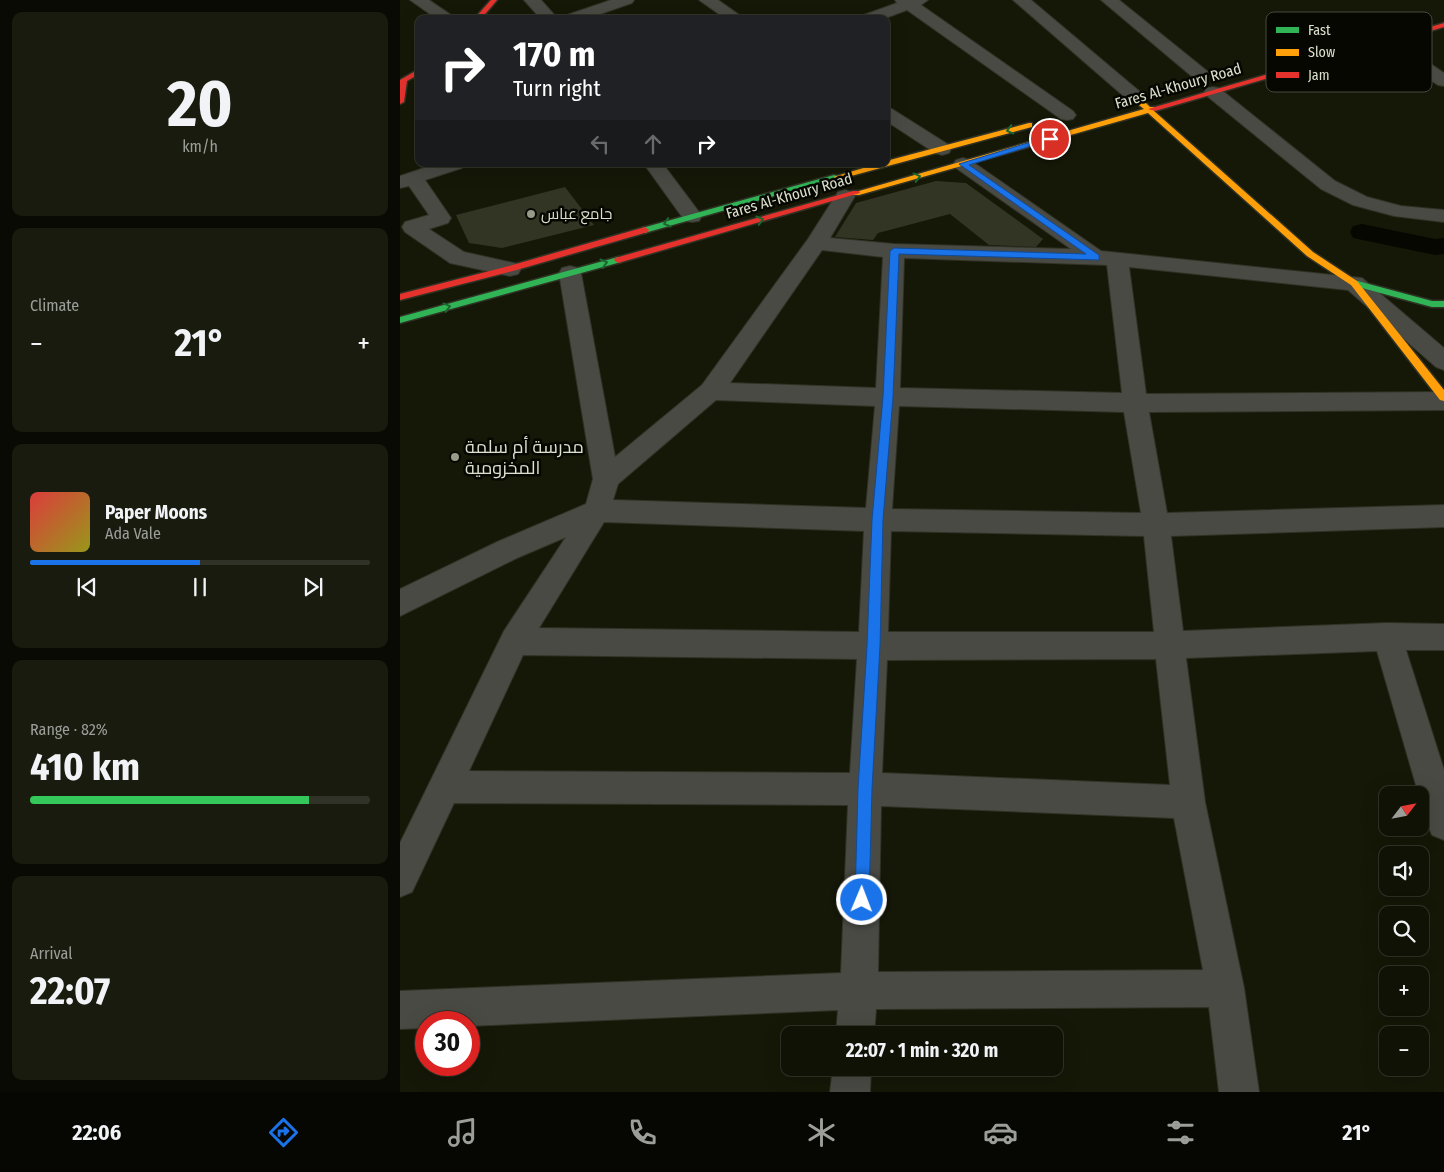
<!DOCTYPE html>
<html lang="en">
<head>
<meta charset="utf-8">
<style>
	:root { --surface:#101205; --page:#191b0f; --text:#f1f3f6; --muted:#9c9e9a; --line:#303227; --accent:#1a73e8 }
	body { margin:0; font-family:"Fira Sans Condensed",Cairo,sans-serif; background:var(--page); color:var(--text); height:100vh; display:flex; flex-direction:column; font-size:19px; white-space:nowrap }
	* { box-sizing:border-box; margin:0 }
	p { font-size:16px; color:var(--muted) }
	.icon { flex:none; width:28px; height:28px; fill:none; stroke:currentColor; stroke-width:2; stroke-linecap:round; stroke-linejoin:round }
	.map { position:relative; flex:1; overflow:hidden }
	.side { display:flex; flex-direction:column; gap:12px; padding:12px; background:#090a03; width:400px }
	.side>* { flex:none }
	.guide { position:absolute; left:15px; top:15px; width:475px; height:152px; border-radius:10px; box-shadow:0 5px 20px #0002,0 0 0 1px var(--line); background:#202124; color:#fff; overflow:hidden }
	.needle { width:32px; rotate:58deg }
	.controls { position:absolute; left:979px; top:786px; display:grid; gap:10px }
	.controls a { display:grid; place-items:center; width:50px; height:50px; border-radius:10px; background:var(--surface); box-shadow:0 5px 20px #0002,0 0 0 1px var(--line); font-size:25px }
	.speed { position:absolute; left:15px; top:1011px; display:flex; gap:10px; font-size:25px; font-weight:700; text-align:center }
	.speed>* { display:grid; place-content:center; width:65px; height:65px; border-radius:50%; background:var(--surface); box-shadow:0 5px 20px #0002,0 0 0 1px var(--line); line-height:1 }
	.speed .limit { border:8px solid #d22; background:#fff; color:#111 }
	.pin { position:absolute; display:grid; place-items:center; width:42px; height:42px; color:#fff; margin:-21px; border:2px solid #fff; border-radius:50%; box-shadow:0 1px 5px #0007 }
	.me { position:absolute; width:55px; margin:-28px; rotate:1deg; stroke-linejoin:round; filter:drop-shadow(0 0 4px #0008) }
	.turn { display:flex; align-items:center; gap:18px; height:105px; padding:0 15px; font-size:22px }
	.turn .icon { width:65px; height:65px; stroke-width:2.5 }
	.turn b { display:block; font-size:35px; line-height:42px }
	.lanes { display:flex; align-items:center; height:48px; padding:0 15px; background:#0003; justify-content:center; gap:25px; direction:ltr }
	.lanes .off { opacity:.35 }
	.big { font-size:38px; font-weight:700; line-height:1.1 }
	.side .widget { flex:1; display:flex; flex-direction:column; justify-content:center; gap:8px; min-width:0; padding:0 18px; border-radius:10px; background:var(--page) }
	.side .dial { align-items:center; gap:0 }
	.dial b { font-size:65px; line-height:1 }
	.song { display:flex; align-items:center; gap:15px }
	.cover { width:60px; height:60px; border-radius:8px; background:linear-gradient(135deg,hsl(0 70% 55%),hsl(60 70% 35%)) }
	.played { height:5px; border-radius:2px; background:linear-gradient(90deg,var(--accent) 50%,var(--line) 50%) }
	.keys { display:flex; justify-content:space-around; direction:ltr }
	.heat { display:flex; justify-content:space-between; align-items:center; font-size:28px; direction:ltr }
	.charge { height:8px; border-radius:4px; background:linear-gradient(90deg,#34c759 82%,var(--line) 0) }
	.trip { position:absolute; left:381px; top:1026px; width:282px; height:50px; border-radius:10px; background:var(--surface); box-shadow:0 5px 20px #0002,0 0 0 1px var(--line); font-weight:700; line-height:50px; text-align:center }
	.menu { display:flex; height:80px; justify-content:space-around; align-items:center; background:#060702; color:var(--muted) }
	.menu .icon { width:35px; height:35px }
	.menu .current { color:var(--accent) }
	.menu b { font-size:22px; color:var(--text) }
	main { display:flex; flex:1; min-height:0 }
	.map>svg:first-child { display:block }
	.lines { fill:none; stroke-linecap:round; stroke-linejoin:round }
	.canal { fill:#060701; fill-rule:evenodd }
	.building { fill:#323523 }
	.street-casing { stroke:#303225; stroke-width:2 }
	.fast-casing { stroke:#303225; stroke-width:3 }
	.slow-casing { stroke:#303225; stroke-width:3 }
	.jam-casing { stroke:#303225; stroke-width:3 }
	.street { fill:#494a44; fill-rule:evenodd }
	.fast { fill:#30b455; fill-rule:evenodd }
	.slow { fill:#ff9f0a; fill-rule:evenodd }
	.jam { fill:#e5322d; fill-rule:evenodd }
	.oneway { stroke:#1d662f }
	.route { fill:#1a73e8; stroke:#114b97 }
	.poi-dot { fill:#969a88; stroke:#060701; stroke-width:2 }
	.labels { text-anchor:middle; dominant-baseline:central; stroke-width:5; stroke-linejoin:round; paint-order:stroke }
	.far-street-label { font-size:15px; fill:#dce0ce; stroke:#060701 }
	.far-poi-label { font-size:15px; fill:#dce0ce; stroke:#060701; text-anchor:start }
	.poi-label { font-size:18px; fill:#dce0ce; stroke:#060701; text-anchor:start }
	.key { fill:#060701; stroke:#46483e; stroke-width:1 }
	.key-label { font-size:14px; fill:#dce0ce }
</style>
</head>
<body>
<main>
<section class="side">
<div class="widget dial"><b>20</b><p>km/h</p></div>
<div class="widget"><p>Climate</p>
<div class="heat"><a>−</a><b class="big">21°</b><a>+</a></div>
</div>
<div class="widget">
<div class="song"><i class="cover"></i><div><b>Paper Moons</b><p>Ada Vale</p></div></div>
<div class="played"></div>
<div class="keys"><svg class="icon" aria-label="previous" viewBox="0 0 24 24"><path d="M18 5L8 12l10 7zM5 5v14"/></svg><svg class="icon" aria-label="pause" viewBox="0 0 24 24"><path d="M8 5v14M16 5v14"/></svg><svg class="icon" aria-label="next" viewBox="0 0 24 24"><path d="M6 5l10 7-10 7zM19 5v14"/></svg></div>
</div>
<div class="widget"><p>Range · 82%</p><b class="big">410 km</b><div class="charge"></div></div>
<div class="widget"><p>Arrival</p><b class="big">22:07</b></div>
</section>
<div class="map">
<svg width="1044" height="1092" viewBox="0 0 1044 1092">
	<rect width="100%" height="100%" fill="#151807"/>
	<g class="lines">
		<!-- canal -->
		<path class="canal" d="M962,224L1035,239L1044,238V254L1035,255L953,238L950,232L953,226Z"/>
	</g>
	<!-- building -->
	<g class="building">
		<path d="M536,181L566,183L643,239L636,247L589,245L550,214L478,233L473,240L435,237L456,203Z"/>
		<path d="M165,187L194,225L102,248L69,243L56,215Z"/>
	</g>
	<g class="lines">
		<defs>
			<g id="street">
				<path d="M10,0H29L57,19H37Z"/>
				<path d="M124,0H141L158,19H141Z"/>
				<path d="M211,0H234L232,3L186,19H162L164,16Z"/>
				<path d="M299,0H318L345,19H326Z"/>
				<path d="M495,0H528L521,5L673,111L676,115L673,119L667,120L661,119L507,10L483,19H459L461,16L497,3Z"/>
				<path d="M613,0H631L739,91L742,95L739,99L733,100L727,99Z"/>
				<path d="M701,0H719L807,71L810,75L807,79L801,80L795,79Z"/>
				<path d="M986,37L992,38L1044,73V86L1038,85L980,46L978,42L980,38Z"/>
				<path d="M813,87L819,88L935,181L967,197L1001,206L1044,210V222L994,216L953,205L921,189L807,96L804,92L807,88Z"/>
				<path d="M486,108L492,109L549,145L551,149L549,153L542,155L535,153L486,121Z"/>
				<path d="M563,158L570,160L701,251L962,278L1044,348V370L1036,367L948,290L729,267L746,394L1044,392V410L749,412L767,513L1044,505V527L771,536L783,631L987,623L1044,624V650H1006L1044,770V840L1032,835L1027,823L977,651L786,658L805,802L844,988L859,1092H819L809,1007L476,1009L474,1035H436L438,1010L69,1026V1022H26V1028L0,1029V991L441,973L448,805L54,803L12,892L0,897V843L104,631L166,537L117,558L0,616V589L97,542L186,504L193,479L159,273L162,268L170,266L178,268L181,273L215,457L302,385L408,239L438,192L445,190L452,192L455,196L430,238L494,244L671,249L556,168L553,164L556,160ZM422,250L483,257L476,388L330,383ZM504,258L707,265L722,393L500,388ZM316,400L475,406L466,508L213,500L218,484ZM499,406L724,412L741,513L492,509ZM204,522L464,531L459,632L139,628ZM491,531L744,536L754,632H488ZM123,655L457,659L450,773L69,771ZM756,659L770,785L482,773L487,660ZM481,806L774,818L803,970L478,972Z"/>
				<path d="M36,164H65L62,168L25,180L51,218L48,223L29,229L64,252L118,264L121,269L118,274L110,276L50,263L5,232L2,227L5,222L29,215L9,186L0,188V176Z"/>
				<path d="M244,164H263L302,216L299,221L292,222L285,221Z"/>
				<path d="M433,1068H471L470,1092H430Z"/>
			</g>
			<g id="fast">
				<path d="M434,175L441,177L248,232L245,233L241,230L242,228Z"/>
				<path d="M218,257L221,258V262L0,323V317Z"/>
				<path d="M954,280L1032,301H1044V307H1032L951,285L950,283Z"/>
			</g>
			<g id="slow">
				<path d="M735,98H741L750,107H755L754,111L913,252L957,281L1044,390V401L1040,400L951,285L907,256L748,113L459,195H453L452,193L744,109L735,102Z"/>
				<path d="M629,123H632V127L440,179L433,177L477,164H486V161Z"/>
			</g>
			<g id="jam">
				<path d="M91,0H97L81,19H74Z"/>
				<path d="M1044,23V27L755,111L748,109Z"/>
				<path d="M19,69V74L7,81L4,102L0,104V80Z"/>
				<path d="M453,191H459L460,193L218,263L214,260L215,258Z"/>
				<path d="M245,227L249,230L248,232L113,271L0,300V294L109,266Z"/>
			</g>
		</defs>
		<!-- street casing -->
		<use href="#street" class="street-casing"/>
		<!-- fast casing -->
		<use href="#fast" class="fast-casing"/>
		<!-- slow casing -->
		<use href="#slow" class="slow-casing"/>
		<!-- jam casing -->
		<use href="#jam" class="jam-casing"/>
		<!-- street -->
		<use href="#street" class="street"/>
		<!-- fast -->
		<use href="#fast" class="fast"/>
		<!-- slow -->
		<use href="#slow" class="slow"/>
		<!-- jam -->
		<use href="#jam" class="jam"/>
	</g>
	<!-- one-way arrows -->
	<defs><path id="oneway-chevron" d="M-2-3.5L2.5 0L-2 3.5" fill="none" stroke-width="1.6" stroke-linecap="round" stroke-linejoin="round" transform="scale(1.25)"/></defs>
	<g class="oneway">
		<use href="#oneway-chevron" transform="translate(610 130) rotate(165)"/>
		<use href="#oneway-chevron" transform="translate(517 177) rotate(-15)"/>
		<use href="#oneway-chevron" transform="translate(360 220) rotate(-16)"/>
		<use href="#oneway-chevron" transform="translate(267 223) rotate(164)"/>
		<use href="#oneway-chevron" transform="translate(204 263) rotate(-16)"/>
		<use href="#oneway-chevron" transform="translate(47 307) rotate(-15)"/>
	</g>
	<!-- route -->
	<path class="route" d="M647,137L654,139L569,165L699,255V260L499,254L493,397L483,520L480,646L472,789L469,900L467,905L462,907L457,905L455,900L458,789L467,646L472,520L483,397L490,251L494,248L686,254L559,164Z"/>
	<!-- markers -->
	<g class="poi-dot">
		<circle cx="131" cy="214" r="5"/>
		<circle cx="55" cy="457" r="5"/>
	</g>
	<g class="labels">
		<!-- far-street labels -->
		<g class="far-street-label">
			<text transform="translate(778 86) rotate(-16)">Fares Al-Khoury Road</text>
			<text transform="translate(389 196) rotate(-16)">Fares Al-Khoury Road</text>
		</g>
		<!-- far-poi labels -->
		<g class="far-poi-label">
			<text x="141" y="214">جامع عباس</text>
		</g>
		<!-- poi labels -->
		<g class="poi-label">
			<text x="65" y="447">مدرسة أم سلمة<tspan x="65" dy="21">المخزومية</tspan></text>
		</g>
	</g>
	<!-- legend -->
	<rect x="866" y="12" width="166" height="80" rx="8" class="key"/>
	<rect x="876" y="27" width="23" height="6" fill="#30b455"/>
	<rect x="876" y="49" width="23" height="7" fill="#ff9f0a"/>
	<rect x="876" y="72" width="23" height="6" fill="#e5322d"/>
	<g class="key-label">
		<text x="908" y="35">Fast</text>
		<text x="908" y="57">Slow</text>
		<text x="908" y="80">Jam</text>
	</g>
</svg>
<div class="controls">
<a><svg class="needle" viewBox="-14 -14 28 28"><path d="M0-13l5 13h-10z" fill="#e53935"/><path d="M0 13l5-13h-10z" fill="#9c9e9a"/></svg></a>
<a><svg class="icon" aria-label="sound" viewBox="0 0 24 24"><path d="M4 9h4l5-4v14l-5-4H4zM17 9q2 3 0 6"/></svg></a>
<a><svg class="icon" aria-label="search" viewBox="0 0 24 24"><circle cx="10" cy="10" r="6"/><path d="M15 15l6 6"/></svg></a>
<a>+</a>
<a>−</a>
</div>
<div class="speed"><div class="limit">30</div></div>
<div class="pin" style="left:650px;top:139px;background:#d93025"><svg class="icon" aria-label="arrive" viewBox="0 0 24 24"><path d="M6 21V4h12l-3 4 3 4H6"/></svg></div>
<svg class="me" style="left:462px;top:900px" viewBox="-20 -20 40 40"><circle r="17" fill="#1a73e8" stroke="#fff" stroke-width="3"/><path d="M0-11L8 9 0 5-8 9z" fill="#fff"/></svg>
<div class="trip">22:07 · 1 min · 320 m</div>
<div class="guide">
<div class="turn"><svg class="icon" aria-label="right" viewBox="0 0 24 24"><path d="M7 20v-9h11M14 6l5 5-5 5"/></svg><div><b>170 m</b>Turn right</div></div>
<div class="lanes"><svg class="icon off" aria-label="left" viewBox="0 0 24 24"><path d="M17 20v-9H6M10 6l-5 5 5 5"/></svg><svg class="icon off" aria-label="ahead" viewBox="0 0 24 24"><path d="M12 20V5M6 11l6-6 6 6"/></svg><svg class="icon" aria-label="right" viewBox="0 0 24 24"><path d="M7 20v-9h11M14 6l5 5-5 5"/></svg></div>
</div>
</div>
</main>
<nav class="menu">
<b>22:06</b>
<svg class="icon current" aria-label="directions" viewBox="0 0 24 24"><path d="M12 3l9 9-9 9-9-9zM9 14v-3h6M13 9l2 2-2 2"/></svg>
<svg class="icon" aria-label="music" viewBox="0 0 24 24"><path d="M9 18V5l10-2v13"/><circle cx="6" cy="18" r="3"/><circle cx="16" cy="16" r="3"/></svg>
<svg class="icon" aria-label="phone" viewBox="0 0 24 24"><path d="M5 4h4l2 5-3 2q2 4 5 5l2-3 5 2v4C11 20 4 13 5 4z"/></svg>
<svg class="icon" aria-label="climate" viewBox="0 0 24 24"><path d="M12 3v18M4 7l16 10M4 17L20 7"/></svg>
<svg class="icon" aria-label="car" viewBox="0 0 24 24"><path d="M5 17H2v-5l4-1 3-4h7l3 4 3 1v5h-3M9 17h6M6 11h13"/><circle cx="7" cy="17" r="2"/><circle cx="17" cy="17" r="2"/></svg>
<svg class="icon" aria-label="filters" viewBox="0 0 24 24"><path d="M4 7h16M4 17h16"/><circle cx="9" cy="7" r="2"/><circle cx="15" cy="17" r="2"/></svg>
<b>21°</b>
</nav>
</body>
</html>
